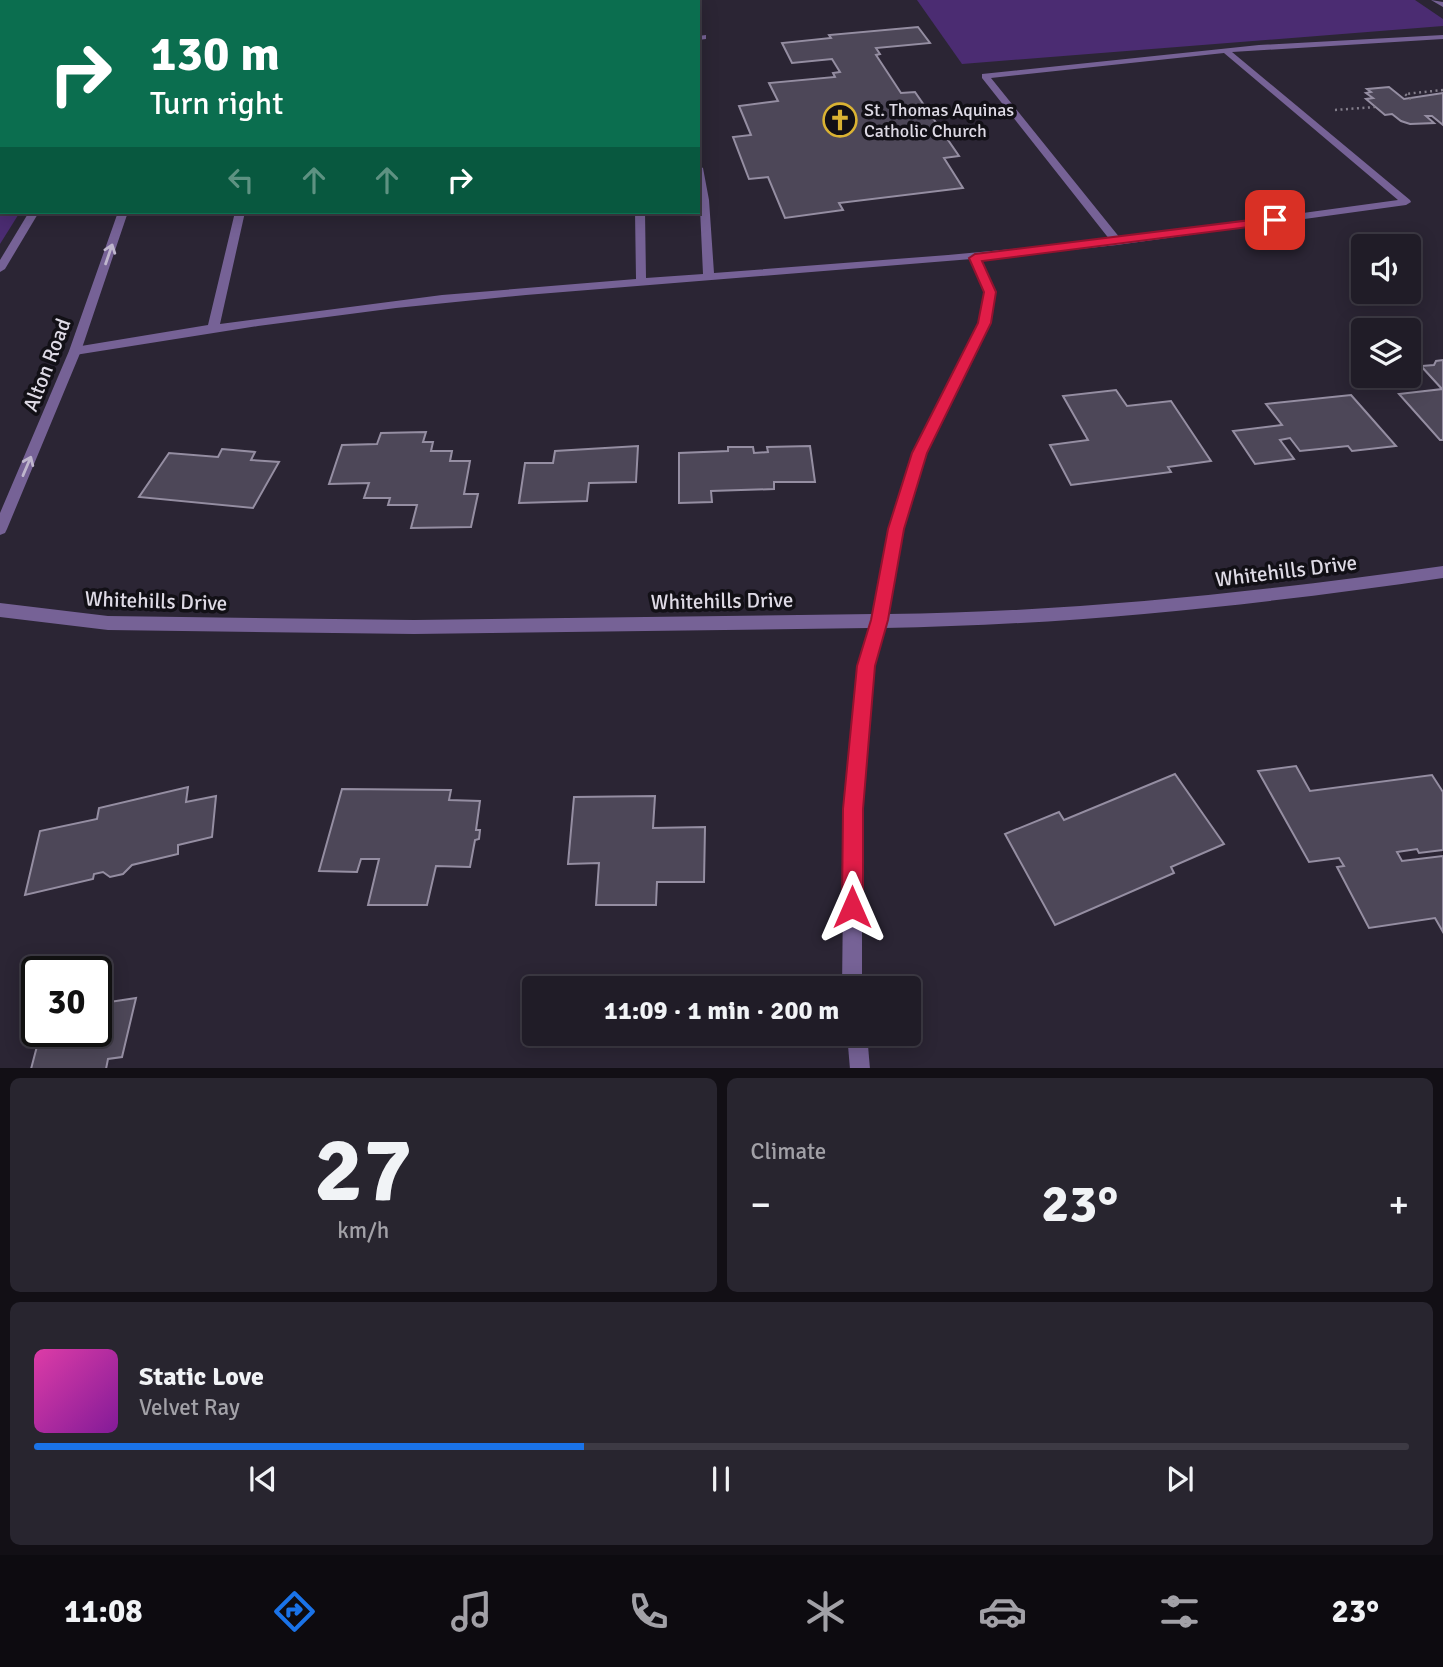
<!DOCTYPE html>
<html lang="en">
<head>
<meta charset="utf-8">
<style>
	:root { --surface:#201c27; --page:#28252f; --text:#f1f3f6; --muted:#a2a1a7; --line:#3d3a44; --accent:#1a73e8 }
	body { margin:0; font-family:Signika,sans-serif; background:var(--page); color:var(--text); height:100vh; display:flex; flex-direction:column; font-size:26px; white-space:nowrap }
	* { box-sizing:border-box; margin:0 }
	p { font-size:23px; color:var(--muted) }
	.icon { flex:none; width:38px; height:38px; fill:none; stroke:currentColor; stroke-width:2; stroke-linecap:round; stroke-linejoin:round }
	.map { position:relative; height:1068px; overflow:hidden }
	.sheet { display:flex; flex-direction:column; gap:10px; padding:10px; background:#120f15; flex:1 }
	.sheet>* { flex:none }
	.top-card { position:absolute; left:0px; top:0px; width:700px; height:214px; box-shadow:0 4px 18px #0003,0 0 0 2px var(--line); background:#0b6e4f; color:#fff; overflow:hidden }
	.tools { position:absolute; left:1351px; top:234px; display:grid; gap:14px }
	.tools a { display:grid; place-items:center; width:70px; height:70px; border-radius:7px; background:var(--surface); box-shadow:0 4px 18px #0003,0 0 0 2px var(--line); font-size:35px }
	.speed { position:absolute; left:21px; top:956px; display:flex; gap:14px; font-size:35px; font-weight:700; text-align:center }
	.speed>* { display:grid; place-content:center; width:91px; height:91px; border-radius:50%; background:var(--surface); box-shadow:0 4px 18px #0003,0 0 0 2px var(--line); line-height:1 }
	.speed .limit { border:4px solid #111; border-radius:10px; background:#fff; color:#111 }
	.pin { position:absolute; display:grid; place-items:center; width:60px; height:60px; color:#fff; margin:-30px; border-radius:14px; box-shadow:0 4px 10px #0006 }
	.me { position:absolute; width:77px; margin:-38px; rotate:0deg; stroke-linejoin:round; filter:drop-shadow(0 0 5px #0008) }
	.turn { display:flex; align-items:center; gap:24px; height:147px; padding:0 35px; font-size:32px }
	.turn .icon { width:91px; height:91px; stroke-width:2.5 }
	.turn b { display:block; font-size:49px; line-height:60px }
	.lanes { display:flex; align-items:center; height:66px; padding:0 35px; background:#0003; justify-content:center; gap:35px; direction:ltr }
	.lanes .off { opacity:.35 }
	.big { font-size:52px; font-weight:700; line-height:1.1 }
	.sheet .widget { flex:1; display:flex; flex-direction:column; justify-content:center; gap:10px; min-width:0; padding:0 24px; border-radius:10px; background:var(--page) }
	.sheet .dial { align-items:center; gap:0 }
	.dial b { font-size:91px; line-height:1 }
	.song { display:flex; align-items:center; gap:21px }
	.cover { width:84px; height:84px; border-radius:10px; background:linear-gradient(135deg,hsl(320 70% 55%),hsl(290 70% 35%)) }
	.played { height:7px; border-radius:4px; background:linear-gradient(90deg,var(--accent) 40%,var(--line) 40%) }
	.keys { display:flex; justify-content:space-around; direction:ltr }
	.heat { display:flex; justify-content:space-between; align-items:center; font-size:38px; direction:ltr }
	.sheet .tiles { flex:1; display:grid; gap:10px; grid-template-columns:1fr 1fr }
	.widget:last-child { grid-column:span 2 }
	.trip { position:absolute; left:522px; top:976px; width:399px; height:70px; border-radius:7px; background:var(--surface); box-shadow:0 4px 18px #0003,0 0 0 2px var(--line); font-weight:700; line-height:70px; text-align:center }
	.tabs { display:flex; height:112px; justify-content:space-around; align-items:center; background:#0d0b10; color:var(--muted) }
	.tabs .icon { width:49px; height:49px }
	.tabs .on { color:var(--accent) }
	.tabs b { font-size:32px; color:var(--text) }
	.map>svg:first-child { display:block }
	.green { fill:#4b2c72 }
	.building { fill:#4d4758; stroke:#958ea2; stroke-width:2 }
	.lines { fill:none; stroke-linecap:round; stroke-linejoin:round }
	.path { stroke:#837e8b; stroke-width:2.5; stroke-dasharray:2 3.5; stroke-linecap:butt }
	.service { fill:#766296; fill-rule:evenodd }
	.minor { fill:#766296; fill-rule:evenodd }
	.tertiary { fill:#766296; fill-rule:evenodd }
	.oneway { stroke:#bfb6cd }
	.route { fill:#e11d48; stroke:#92132f; stroke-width:2 }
	.labels { text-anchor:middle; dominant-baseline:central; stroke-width:7; stroke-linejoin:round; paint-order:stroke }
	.far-poi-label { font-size:18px; fill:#dedae5; stroke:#121016; text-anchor:start }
	.street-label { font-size:21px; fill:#dedae5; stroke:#121016 }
</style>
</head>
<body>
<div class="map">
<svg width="1443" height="1069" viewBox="0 0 1443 1069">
	<rect width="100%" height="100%" fill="#2b2534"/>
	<!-- green -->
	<g class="green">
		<path d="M0,0H151L2,2V212H20L0,244Z"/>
		<path d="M917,0H1415L1443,19V26L962,64Z"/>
	</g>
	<!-- building -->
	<g class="building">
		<path d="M297,0H361L296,2Z"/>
		<path d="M483,0H620L621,2H483Z"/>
		<path d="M918,27L930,43L876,48L880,54L876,55L901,93L915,92L959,156L944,158L963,188L839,203L843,210L785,218L768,177L749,179L733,137L751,135L739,106L778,101L769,83L835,77L833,73L840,72L832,59L792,63L782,43L831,38L829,35Z"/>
		<path d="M1389,87L1404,99L1443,93V125L1432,116H1426L1434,123L1410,124L1401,121L1392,114L1385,115L1366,99L1373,98L1366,93L1371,92L1367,89Z"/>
		<path d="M1443,360V440H1440L1399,394L1442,389L1421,366L1434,365L1436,361Z"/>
		<path d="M1116,390L1127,406L1171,401L1211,461L1168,467L1171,472L1071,485L1050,445L1088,440L1063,396Z"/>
		<path d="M1351,395L1396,446L1352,451L1348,446L1300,451L1290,438L1280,440L1294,459L1255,464L1233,431L1282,425L1266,404Z"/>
		<path d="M426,432L423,442H433L431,451H452L450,461H470L464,494H478L471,527L411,528L417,505H388L390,498H364L369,483L329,484L342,445L377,444L381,433Z"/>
		<path d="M638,446L636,482L589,483L587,501L519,503L525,463H553L555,451Z"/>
		<path d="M810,446L815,482H774V489L711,491L712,502L679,503V453L728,451V447H753L754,453L768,452L767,447Z"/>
		<path d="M222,449L255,452L251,460L279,462L253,508L139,497L169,453L218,457Z"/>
		<path d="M1296,766L1310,791L1432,775L1443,792V850L1419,853L1417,849L1397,852L1402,861L1443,856V932L1435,918L1369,928L1337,867L1344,866L1339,858L1309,862L1258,771Z"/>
		<path d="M1175,774L1224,844L1171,867L1174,873L1055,925L1005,834L1059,812L1064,820Z"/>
		<path d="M188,787L186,802L216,796L212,837L178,845V854L132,865L123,874L110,877L103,872L94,874L93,879L25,895L40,831L97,819L99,808Z"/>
		<path d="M342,789L451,790L449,800L480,801L476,830H480L479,839L475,840L470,867L436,866L427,905H368L379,859H361L357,872L319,871Z"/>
		<path d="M655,796L653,828L705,827L704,882H657L656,905H596L599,863L568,864L574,797Z"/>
		<path d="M136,998L122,1057L108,1059L106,1069H31L41,1031H96V1004Z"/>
	</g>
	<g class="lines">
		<!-- path -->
		<g class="path">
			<path d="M1411,99L1405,94L1443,90"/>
			<path d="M1335,110L1375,107"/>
		</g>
		<!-- service -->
		<g class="service">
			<path d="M706,35V39L698,40V36Z"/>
			<path d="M1443,35V39L1232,52L1410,200L1411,202L1406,205L1117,245L1033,254L526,295L396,308L258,326L75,355L69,351L75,347L208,325L235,212H245L220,324L442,295L636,279L635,212H645L646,278L703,274L698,165L703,168L709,200L714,273L948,255L1110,240L982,78V74L1259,45ZM1224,53L1398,200L1120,238L991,78Z"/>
			<rect x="0" y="160" width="2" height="6"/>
		</g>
		<!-- minor -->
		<g class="minor">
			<path d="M1431,0L1443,2V7Z"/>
			<path d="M975,255L980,258L996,292L991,323L927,453L903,529L888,614C1074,612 1259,592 1443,566V578C1258,605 1072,625 884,628L874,666L862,809V989H842L844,809L858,666L869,628L414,634L108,630L0,617V603L108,616L414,620L873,614L889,529L913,453L979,323L984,292L970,258Z"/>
			<path d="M847,1034H867L870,1069H850Z"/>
		</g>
		<!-- tertiary -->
		<g class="tertiary">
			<path d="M158,0H166L156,2Z"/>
			<rect x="188" y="0" width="8" height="2"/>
			<path d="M29,212H39L5,269L0,272V260Z"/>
			<path d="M118,212H128L81,351L7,529L5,533L0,535V513L69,351Z"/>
		</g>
	</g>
	<!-- one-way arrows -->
	<defs><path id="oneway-shaft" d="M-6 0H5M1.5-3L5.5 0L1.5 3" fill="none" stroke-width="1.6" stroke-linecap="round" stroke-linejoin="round" transform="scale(1.75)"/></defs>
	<g class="oneway">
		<use href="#oneway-shaft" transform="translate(109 254) rotate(-71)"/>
		<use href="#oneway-shaft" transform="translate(27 466) rotate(-67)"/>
	</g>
	<!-- route -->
	<path class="route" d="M1275,217L1279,218V223L982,261L996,292L991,323L927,453L904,529L888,620L875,666L863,809V907L860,914L852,917L845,914L842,907L843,809L857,666L871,620L888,529L912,453L978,323L984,292L969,258L975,254Z"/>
	<!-- icons -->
	<defs>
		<symbol id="church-ring" viewBox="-11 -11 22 22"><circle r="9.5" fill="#121016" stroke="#dab333" stroke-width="1.5"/><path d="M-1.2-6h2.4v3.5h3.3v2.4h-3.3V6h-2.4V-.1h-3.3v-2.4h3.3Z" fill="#dab333"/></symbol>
	</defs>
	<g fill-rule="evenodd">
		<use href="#church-ring" x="821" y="101" width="38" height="38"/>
	</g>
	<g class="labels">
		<!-- far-poi labels -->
		<g class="far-poi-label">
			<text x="864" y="110">St. Thomas Aquinas<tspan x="864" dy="21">Catholic Church</tspan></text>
		</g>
		<!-- street labels -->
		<g class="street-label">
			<text transform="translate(47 365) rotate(-69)">Alton Road</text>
			<text transform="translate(1286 571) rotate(-7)">Whitehills Drive</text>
			<text transform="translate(156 601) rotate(2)">Whitehills Drive</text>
			<text transform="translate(722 601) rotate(-1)">Whitehills Drive</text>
		</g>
	</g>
</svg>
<div class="tools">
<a><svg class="icon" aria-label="sound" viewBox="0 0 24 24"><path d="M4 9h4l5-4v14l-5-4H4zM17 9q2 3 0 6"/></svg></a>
<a><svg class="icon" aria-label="layers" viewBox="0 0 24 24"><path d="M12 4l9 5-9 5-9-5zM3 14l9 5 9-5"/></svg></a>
</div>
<div class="speed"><div class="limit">30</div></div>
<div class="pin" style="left:1275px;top:220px;background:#d93025"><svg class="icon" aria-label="arrive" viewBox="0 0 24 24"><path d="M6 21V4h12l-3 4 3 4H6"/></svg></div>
<svg class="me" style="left:852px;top:907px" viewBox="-20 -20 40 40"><path d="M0-17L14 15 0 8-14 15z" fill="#e11d48" stroke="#fff" stroke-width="4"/></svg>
<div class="trip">11:09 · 1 min · 200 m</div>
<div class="top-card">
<div class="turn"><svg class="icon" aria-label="right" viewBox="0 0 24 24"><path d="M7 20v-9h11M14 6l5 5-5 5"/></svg><div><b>130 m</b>Turn right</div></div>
<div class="lanes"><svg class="icon off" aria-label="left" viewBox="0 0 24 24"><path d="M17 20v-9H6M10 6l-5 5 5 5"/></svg><svg class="icon off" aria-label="ahead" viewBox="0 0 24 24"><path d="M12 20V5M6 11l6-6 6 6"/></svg><svg class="icon off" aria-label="ahead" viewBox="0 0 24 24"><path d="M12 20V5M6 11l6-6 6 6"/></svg><svg class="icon" aria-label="right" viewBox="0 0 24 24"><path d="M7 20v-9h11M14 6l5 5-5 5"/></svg></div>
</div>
</div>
<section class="sheet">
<div class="tiles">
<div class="widget dial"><b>27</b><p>km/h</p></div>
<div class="widget"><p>Climate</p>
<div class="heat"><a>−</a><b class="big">23°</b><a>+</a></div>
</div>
<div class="widget">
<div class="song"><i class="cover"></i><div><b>Static Love</b><p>Velvet Ray</p></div></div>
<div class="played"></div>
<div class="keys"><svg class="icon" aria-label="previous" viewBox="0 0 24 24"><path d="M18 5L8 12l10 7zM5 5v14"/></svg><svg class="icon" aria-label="pause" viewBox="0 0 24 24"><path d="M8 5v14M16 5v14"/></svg><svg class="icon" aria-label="next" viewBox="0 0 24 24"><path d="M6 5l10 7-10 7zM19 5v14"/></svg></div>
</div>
</div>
</section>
<nav class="tabs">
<b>11:08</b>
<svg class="icon on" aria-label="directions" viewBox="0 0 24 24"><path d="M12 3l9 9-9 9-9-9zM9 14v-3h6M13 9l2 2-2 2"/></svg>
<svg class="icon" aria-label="music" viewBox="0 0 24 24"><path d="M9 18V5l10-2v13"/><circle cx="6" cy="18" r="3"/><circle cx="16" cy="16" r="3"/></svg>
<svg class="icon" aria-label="phone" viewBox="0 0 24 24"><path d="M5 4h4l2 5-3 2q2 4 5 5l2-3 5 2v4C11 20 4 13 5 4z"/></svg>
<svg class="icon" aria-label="climate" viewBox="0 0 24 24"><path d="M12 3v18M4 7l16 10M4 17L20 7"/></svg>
<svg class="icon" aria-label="car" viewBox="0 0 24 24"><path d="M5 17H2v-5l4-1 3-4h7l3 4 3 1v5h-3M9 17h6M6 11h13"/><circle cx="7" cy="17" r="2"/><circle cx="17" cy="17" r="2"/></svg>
<svg class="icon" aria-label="filters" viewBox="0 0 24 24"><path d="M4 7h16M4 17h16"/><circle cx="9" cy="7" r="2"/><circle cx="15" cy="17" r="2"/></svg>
<b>23°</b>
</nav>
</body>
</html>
